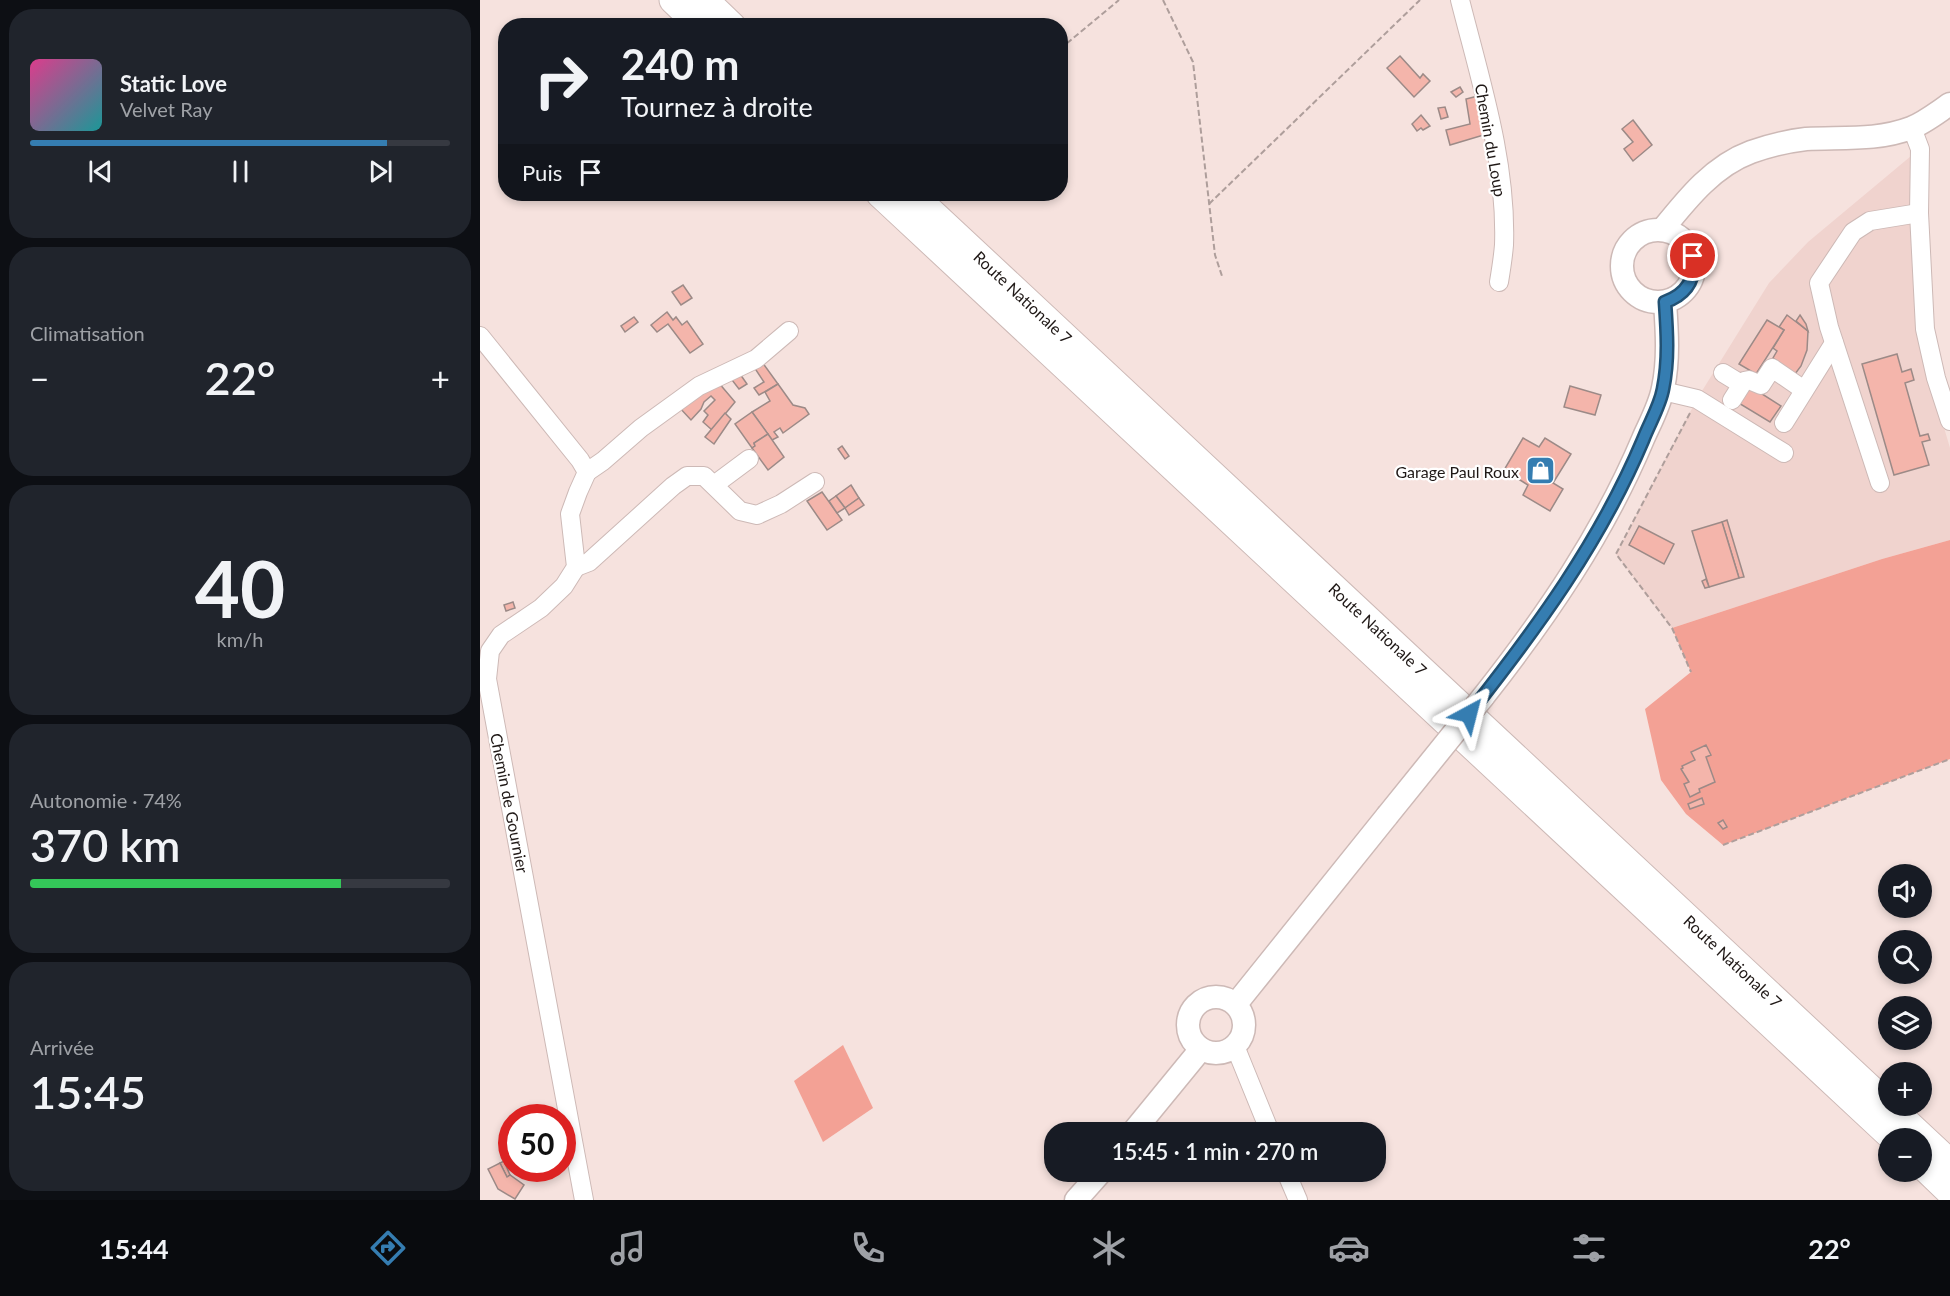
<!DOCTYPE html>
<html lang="fr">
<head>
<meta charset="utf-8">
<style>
	:root { --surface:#171b24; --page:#20242c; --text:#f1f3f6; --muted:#9ea1a6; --line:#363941; --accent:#357db1 }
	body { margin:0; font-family:Lato,sans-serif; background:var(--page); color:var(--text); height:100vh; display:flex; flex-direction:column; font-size:22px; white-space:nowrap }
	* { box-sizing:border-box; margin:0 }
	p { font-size:20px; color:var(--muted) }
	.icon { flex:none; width:33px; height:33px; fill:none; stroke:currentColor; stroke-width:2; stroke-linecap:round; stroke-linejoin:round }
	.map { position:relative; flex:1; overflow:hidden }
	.panel { display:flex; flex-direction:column; gap:9px; padding:9px; background:#0d0f14; width:480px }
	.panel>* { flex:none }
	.guide { position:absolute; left:18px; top:18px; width:570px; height:183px; border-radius:24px; box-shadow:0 3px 9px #0003; background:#171b24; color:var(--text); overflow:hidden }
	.controls { position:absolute; left:1398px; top:864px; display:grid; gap:12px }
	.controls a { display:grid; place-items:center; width:54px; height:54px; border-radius:50%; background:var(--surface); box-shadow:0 3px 9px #0003; font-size:30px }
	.speed { position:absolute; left:18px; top:1104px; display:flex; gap:12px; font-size:30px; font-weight:700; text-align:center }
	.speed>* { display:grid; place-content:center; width:78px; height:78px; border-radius:50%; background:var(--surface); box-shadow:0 3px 9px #0003; line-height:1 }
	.speed .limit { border:9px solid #d22; background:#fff; color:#111 }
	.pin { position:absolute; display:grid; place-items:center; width:51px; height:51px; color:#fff; margin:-26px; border:3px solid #fff; border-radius:50%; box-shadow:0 2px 6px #0007 }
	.me { position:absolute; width:66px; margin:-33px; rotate:38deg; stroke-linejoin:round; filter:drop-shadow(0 0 4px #0008) }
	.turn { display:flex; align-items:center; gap:21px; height:126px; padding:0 24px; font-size:27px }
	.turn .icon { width:78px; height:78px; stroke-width:2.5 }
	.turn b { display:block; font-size:42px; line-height:51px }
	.then { display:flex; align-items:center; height:57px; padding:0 24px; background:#0003; gap:12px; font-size:22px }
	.big { font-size:45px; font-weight:600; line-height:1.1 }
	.panel .widget { flex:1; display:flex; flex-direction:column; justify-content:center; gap:9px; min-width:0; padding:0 21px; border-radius:24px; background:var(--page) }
	.panel .dial { align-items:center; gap:0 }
	.dial b { font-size:78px; line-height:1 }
	.song { display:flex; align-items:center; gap:18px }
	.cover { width:72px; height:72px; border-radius:9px; background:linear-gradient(135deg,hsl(330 70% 55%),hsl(180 70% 35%)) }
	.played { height:6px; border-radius:3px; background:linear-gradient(90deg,var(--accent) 85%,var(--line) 85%) }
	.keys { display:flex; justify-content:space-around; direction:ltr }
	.heat { display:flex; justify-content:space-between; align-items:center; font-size:33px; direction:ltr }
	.charge { height:9px; border-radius:4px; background:linear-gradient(90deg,#34c759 74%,var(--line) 0) }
	.trip { position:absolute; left:564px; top:1122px; width:342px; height:60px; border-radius:24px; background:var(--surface); box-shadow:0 3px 9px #0003; font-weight:600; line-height:60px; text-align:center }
	.dock { display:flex; height:96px; justify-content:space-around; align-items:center; background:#090b0e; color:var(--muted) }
	.dock .icon { width:42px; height:42px }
	.dock .active { color:var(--accent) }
	.dock b { font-size:27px; color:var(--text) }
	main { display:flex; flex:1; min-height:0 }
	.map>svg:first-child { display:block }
	.built { fill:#f0d3ce }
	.green { fill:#f3a195 }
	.building { fill:#f4b5ab; stroke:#9c8a87; stroke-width:1.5 }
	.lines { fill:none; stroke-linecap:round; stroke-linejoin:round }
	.minor-casing { stroke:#cdb9b6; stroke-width:20 }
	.major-casing { stroke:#cdb9b6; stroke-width:25 }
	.highway-casing { stroke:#cdb9b6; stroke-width:29 }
	.path { stroke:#ae9e9b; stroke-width:2; stroke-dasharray:6 3; stroke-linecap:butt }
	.minor { stroke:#fff; stroke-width:18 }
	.major { stroke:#fff; stroke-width:22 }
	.highway { stroke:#fff; stroke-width:27 }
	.major-bridge-casing { stroke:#cdb9b6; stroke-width:25; stroke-linecap:butt }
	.major-bridge { stroke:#fff; stroke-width:22 }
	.route-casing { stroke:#225173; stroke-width:15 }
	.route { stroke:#357db1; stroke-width:10 }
	.labels { text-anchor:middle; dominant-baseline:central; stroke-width:4.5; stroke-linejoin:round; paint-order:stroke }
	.street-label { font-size:16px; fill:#1f1816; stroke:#fff }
	.poi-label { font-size:16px; fill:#1f1816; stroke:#fff; text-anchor:end }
</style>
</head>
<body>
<main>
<section class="panel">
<div class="widget">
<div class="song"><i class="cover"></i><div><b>Static Love</b><p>Velvet Ray</p></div></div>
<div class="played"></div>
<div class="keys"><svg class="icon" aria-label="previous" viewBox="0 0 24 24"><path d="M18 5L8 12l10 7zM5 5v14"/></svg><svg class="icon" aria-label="pause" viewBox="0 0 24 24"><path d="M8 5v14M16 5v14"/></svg><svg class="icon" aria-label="next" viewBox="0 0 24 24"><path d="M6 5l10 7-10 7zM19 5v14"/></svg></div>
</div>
<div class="widget"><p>Climatisation</p>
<div class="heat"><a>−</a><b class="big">22°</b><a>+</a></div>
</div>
<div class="widget dial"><b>40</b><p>km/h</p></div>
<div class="widget"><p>Autonomie · 74%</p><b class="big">370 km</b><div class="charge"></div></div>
<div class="widget"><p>Arrivée</p><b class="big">15:45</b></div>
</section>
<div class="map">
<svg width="1470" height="1200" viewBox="0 0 1470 1200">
	<rect width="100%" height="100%" fill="#f6e2de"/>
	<!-- built -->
	<path class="built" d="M1431,156L1460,414L1470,448V540L1402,559L1192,628L1136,554L1217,399L1289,283L1328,242Z"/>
	<!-- green -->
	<g class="green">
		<path d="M1470,540V759L1243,845L1206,814L1181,780L1165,709L1211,672L1192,628L1402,559Z"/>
		<path d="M363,1045L393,1108L343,1142L314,1081Z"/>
	</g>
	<!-- building -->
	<g class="building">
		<path d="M920,56L940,78L943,74L950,81L934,97L907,68Z"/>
		<path d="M980,87L983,92L976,97L971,92Z"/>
		<path d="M998,96L1007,134L970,145L966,130L990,124L986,99Z"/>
		<path d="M965,107L968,117L961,119L958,108Z"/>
		<path d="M941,115L950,126L943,130L941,128L937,131L932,124Z"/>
		<path d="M1153,120L1172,145L1153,161L1144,149L1153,142L1142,129Z"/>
		<path d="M203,285L212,298L201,305L192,292Z"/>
		<path d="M187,312L193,320L196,317L202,325L207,321L223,344L210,353L188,324L177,332L171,325Z"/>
		<path d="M1307,315L1328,331L1327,350L1321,366L1315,374L1293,358L1297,351L1293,348L1304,330L1299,327Z"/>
		<path d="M1320,315L1326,324L1328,331L1316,321Z"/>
		<path d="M154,317L158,322L145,332L141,326Z"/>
		<path d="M1287,320L1304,330L1276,374L1259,364Z"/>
		<path d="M1417,354L1422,372L1431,369L1434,380L1425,383L1440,436L1448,434L1450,440L1442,442L1449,465L1414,475L1382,364Z"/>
		<path d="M282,362L298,384L279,395L274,388L284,382L274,367Z"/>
		<path d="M260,374L267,384L259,389L252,380Z"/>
		<path d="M238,382L255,402L232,430L223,422L228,415L224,411L235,400L231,396L224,402L221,409L211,420L198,406Z"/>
		<path d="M298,384L313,405L325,408L329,414L303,433L300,428L294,432L298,437L292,440L272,412L290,401L285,392Z"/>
		<path d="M1268,385L1301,406L1290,422L1257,402Z"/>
		<path d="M1090,386L1121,395L1115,415L1084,407Z"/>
		<path d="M272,412L288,434L274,443L275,446L272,448L255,424Z"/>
		<path d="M245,413L251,419L234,444L225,437Z"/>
		<path d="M288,434L304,457L288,470L272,448L275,446L274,443Z"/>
		<path d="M1043,438L1059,447L1065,438L1091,454L1073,483L1083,489L1070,511L1043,495L1048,485L1024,470Z"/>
		<path d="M362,446L369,456L365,459L358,449Z"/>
		<path d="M371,485L379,498L365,508L356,496Z"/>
		<path d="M342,492L362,520L347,530L327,501Z"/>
		<path d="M356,496L365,508L357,513L349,501Z"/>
		<path d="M379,498L384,505L369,515L365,508Z"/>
		<path d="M1247,520L1264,577L1259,578L1242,522Z"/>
		<path d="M1242,522L1259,578L1229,587L1212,531Z"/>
		<path d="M1159,526L1194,544L1184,564L1149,545Z"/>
		<path d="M1226,579L1229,587L1225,588L1222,581Z"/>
		<path d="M33,602L35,608L26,611L24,605Z"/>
		<path d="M1226,745L1231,755L1226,757L1235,782L1219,789L1220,792L1210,797L1204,784L1209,782L1201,769L1203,768L1202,766L1215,760L1211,752Z"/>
		<path d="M1222,798L1224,804L1210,809L1208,804Z"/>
		<path d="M1243,820L1247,827L1243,829L1238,823Z"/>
		<path d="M24,1161L30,1175L27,1177L20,1163Z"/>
		<path d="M20,1163L27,1177L30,1175L44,1185L35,1199L18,1189L8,1169Z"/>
	</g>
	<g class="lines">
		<defs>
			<g id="minor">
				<path d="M980,0C1000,79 1027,162 1024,245C1023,257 1021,270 1019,282"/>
				<path d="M1432,128L1440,149L1439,213L1445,329L1456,378L1470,421"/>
				<path d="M0,336L100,460L107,472L98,492L90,514L96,567L84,586L61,608L21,635L10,651L7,679L104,1200"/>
				<path d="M1243,373L1261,384"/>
				<path d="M1183,391L1217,399L1304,453"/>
				<path d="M1252,400L1264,381L1269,380L1281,385L1292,368L1324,390"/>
				<path d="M1304,423L1354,343"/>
				<path d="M107,472L123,461L161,428L219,386L276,359L309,331"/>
				<path d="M1400,483L1349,327L1339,283L1373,232L1390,221L1439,213"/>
				<path d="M234,485L269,459"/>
				<path d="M96,567L109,562L193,486L207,476H224L260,511L277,515L301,504L335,482"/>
				<path d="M755,1046L790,1132"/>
				<path d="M806,1172L818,1200"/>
			</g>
			<g id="major">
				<circle cx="1178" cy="266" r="36"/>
				<path d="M1182,230C1207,199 1233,166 1271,152C1288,146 1308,141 1326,139C1361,137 1397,141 1431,128C1444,123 1458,112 1470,104"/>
				<path d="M1003,697C1066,617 1123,534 1163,439C1170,423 1180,405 1183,388C1189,360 1187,331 1185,302"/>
				<circle cx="736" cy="1025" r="28"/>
				<path d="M756,1004L907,816"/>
				<path d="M653,1132L721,1049"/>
				<path d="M596,1200L621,1172"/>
			</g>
			<g id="highway">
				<path d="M193,0L220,26"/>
				<path d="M225,0L252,26"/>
				<path d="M400,194L1413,1138"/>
				<path d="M432,194L1470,1163"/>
				<path d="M1442,1165L1470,1192"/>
			</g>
		</defs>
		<!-- minor casing -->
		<use href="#minor" class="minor-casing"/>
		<!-- major casing -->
		<use href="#major" class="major-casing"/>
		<!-- highway casing -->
		<use href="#highway" class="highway-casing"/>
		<!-- path -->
		<g class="path">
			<path d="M683,0L713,62L735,255L742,276"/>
			<path d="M580,49L639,0"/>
			<path d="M729,204L940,0"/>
			<path d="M1210,413L1136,554L1192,628L1211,672"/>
			<path d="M1243,845L1470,759"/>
		</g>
		<!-- minor -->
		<use href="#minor" class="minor"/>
		<!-- major -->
		<use href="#major" class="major"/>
		<!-- highway -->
		<use href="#highway" class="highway"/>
		<defs>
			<path id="major-bridge" d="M907,816L1003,697"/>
		</defs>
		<!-- major-bridge casing -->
		<use href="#major-bridge" class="major-bridge-casing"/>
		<!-- major-bridge -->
		<use href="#major-bridge" class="major-bridge"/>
	</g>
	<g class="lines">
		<defs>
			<path id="route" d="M989,714C1057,628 1120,542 1163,440C1169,424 1180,406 1183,389C1189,360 1187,331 1185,302C1207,294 1216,279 1213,256"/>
		</defs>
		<!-- route casing -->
		<use href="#route" class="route-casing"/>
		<!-- route -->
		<use href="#route" class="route"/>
	</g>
	<!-- icons -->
	<defs>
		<symbol id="shop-square" viewBox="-11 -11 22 22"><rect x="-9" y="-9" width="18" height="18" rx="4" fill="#357db1" stroke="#fff"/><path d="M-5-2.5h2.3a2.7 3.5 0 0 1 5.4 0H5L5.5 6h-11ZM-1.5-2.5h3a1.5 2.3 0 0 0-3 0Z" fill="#fff"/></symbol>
	</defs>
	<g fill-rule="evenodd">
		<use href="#shop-square" x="1044" y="454" width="33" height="33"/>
	</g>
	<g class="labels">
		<!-- street labels -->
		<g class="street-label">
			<text transform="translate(1011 140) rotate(80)">Chemin du Loup</text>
			<text transform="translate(543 297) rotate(43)">Route Nationale 7</text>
			<text transform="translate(898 629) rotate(43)">Route Nationale 7</text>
			<text transform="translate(30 803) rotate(79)">Chemin de Gournier</text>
			<text transform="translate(1253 961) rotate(43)">Route Nationale 7</text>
		</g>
		<!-- poi labels -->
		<g class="poi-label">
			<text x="1039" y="471">Garage Paul Roux</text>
		</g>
	</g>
</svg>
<div class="controls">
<a><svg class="icon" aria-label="sound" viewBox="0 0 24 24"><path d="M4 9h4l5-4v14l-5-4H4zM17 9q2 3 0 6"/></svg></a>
<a><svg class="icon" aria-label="search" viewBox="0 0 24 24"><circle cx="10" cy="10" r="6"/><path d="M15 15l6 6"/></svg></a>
<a><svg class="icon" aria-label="layers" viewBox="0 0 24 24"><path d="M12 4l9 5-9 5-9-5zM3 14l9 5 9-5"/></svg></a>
<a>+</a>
<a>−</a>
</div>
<div class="speed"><div class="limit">50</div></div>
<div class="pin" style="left:1213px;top:256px;background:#d93025"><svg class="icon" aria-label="arrive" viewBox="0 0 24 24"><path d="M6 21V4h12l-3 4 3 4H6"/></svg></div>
<svg class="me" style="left:989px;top:714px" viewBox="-20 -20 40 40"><path d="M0-17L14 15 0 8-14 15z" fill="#357db1" stroke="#fff" stroke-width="4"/></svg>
<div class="trip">15:45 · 1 min · 270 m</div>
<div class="guide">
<div class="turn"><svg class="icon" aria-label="right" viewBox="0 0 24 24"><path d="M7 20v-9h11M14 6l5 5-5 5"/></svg><div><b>240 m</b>Tournez à droite</div></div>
<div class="then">Puis<svg class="icon" aria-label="arrive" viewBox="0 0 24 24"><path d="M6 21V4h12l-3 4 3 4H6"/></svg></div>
</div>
</div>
</main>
<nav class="dock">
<b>15:44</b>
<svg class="icon active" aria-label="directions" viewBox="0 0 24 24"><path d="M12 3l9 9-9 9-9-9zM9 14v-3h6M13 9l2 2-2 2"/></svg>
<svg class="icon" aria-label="music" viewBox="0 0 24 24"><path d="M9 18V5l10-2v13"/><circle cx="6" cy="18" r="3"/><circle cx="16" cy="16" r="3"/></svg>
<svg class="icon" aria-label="phone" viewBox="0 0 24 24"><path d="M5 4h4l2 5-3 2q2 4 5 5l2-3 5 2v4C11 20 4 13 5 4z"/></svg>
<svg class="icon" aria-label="climate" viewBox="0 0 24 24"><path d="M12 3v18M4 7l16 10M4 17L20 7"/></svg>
<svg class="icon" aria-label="car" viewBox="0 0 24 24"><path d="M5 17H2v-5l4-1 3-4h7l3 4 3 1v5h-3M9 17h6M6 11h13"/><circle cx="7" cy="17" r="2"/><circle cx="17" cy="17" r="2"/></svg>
<svg class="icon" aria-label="filters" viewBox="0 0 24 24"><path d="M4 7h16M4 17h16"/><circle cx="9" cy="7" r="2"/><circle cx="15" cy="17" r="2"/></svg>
<b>22°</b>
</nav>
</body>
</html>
